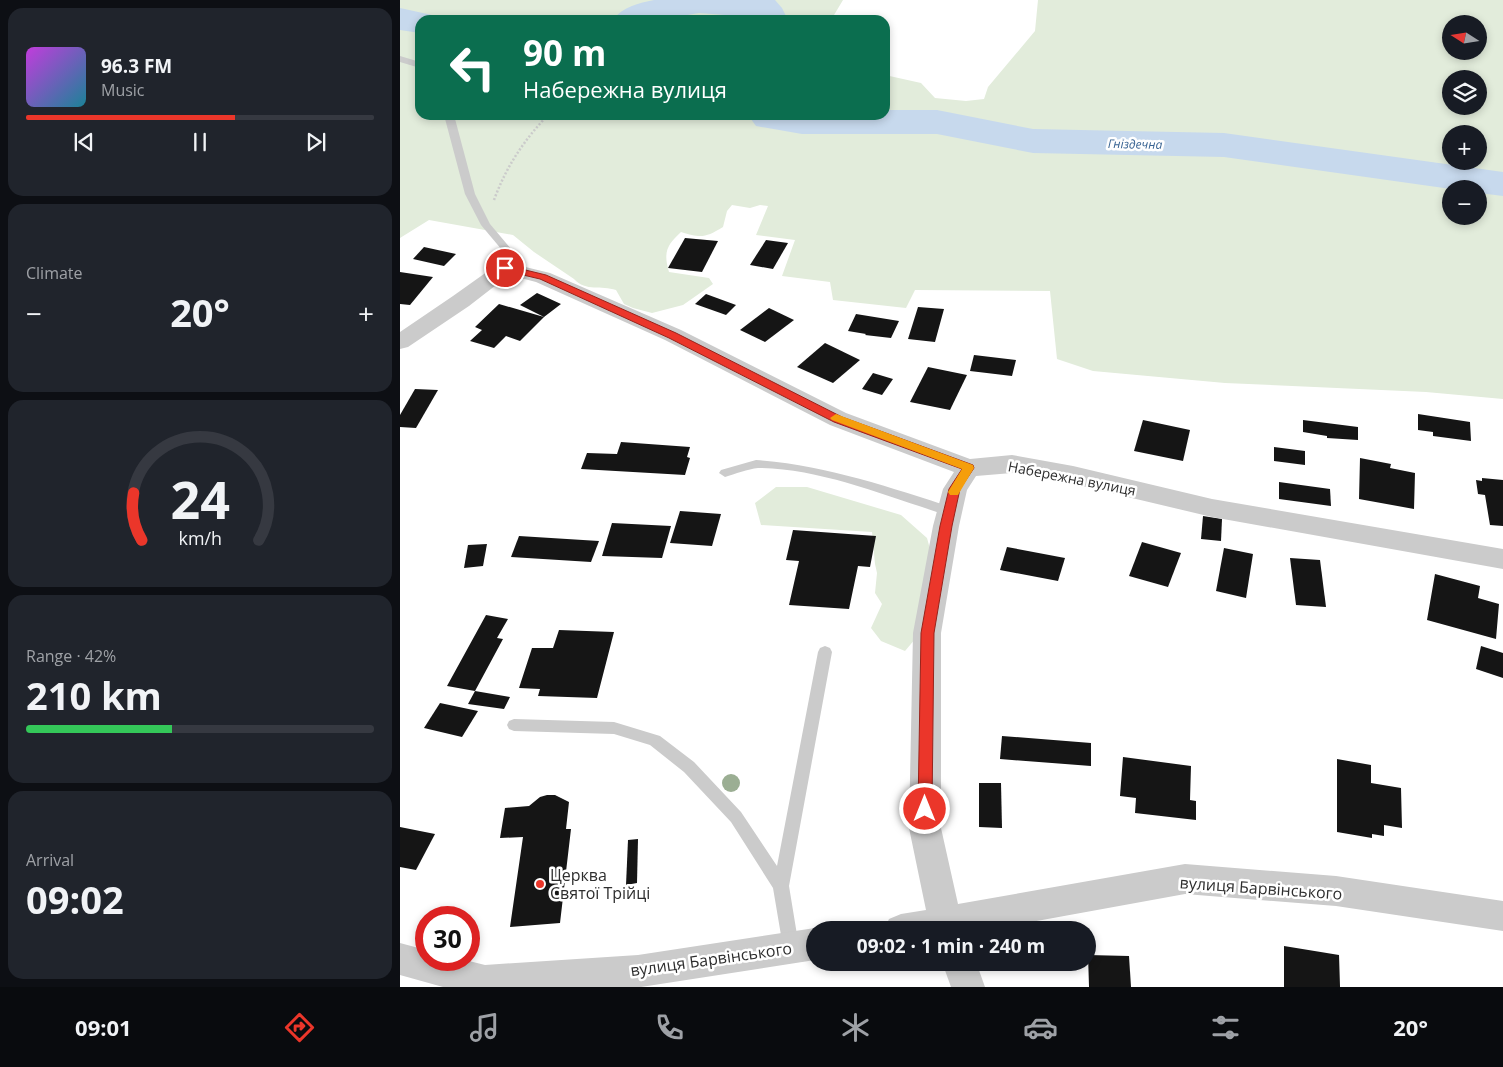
<!DOCTYPE html>
<html lang="en">
<head>
<meta charset="utf-8">
<style>
	:root { --surface:#171b24; --page:#20242c; --text:#f1f3f6; --muted:#9ea1a6; --line:#363941; --accent:#eb362a }
	body { margin:0; font-family:"Open Sans",sans-serif; background:var(--page); color:var(--text); height:100vh; display:flex; flex-direction:column; font-size:19px; white-space:nowrap }
	* { box-sizing:border-box; margin:0 }
	p { font-size:16px; color:var(--muted) }
	.icon { flex:none; width:28px; height:28px; fill:none; stroke:currentColor; stroke-width:2; stroke-linecap:round; stroke-linejoin:round }
	.map { position:relative; flex:1; overflow:hidden }
	.side { display:flex; flex-direction:column; gap:8px; padding:8px; background:#0d0f14; width:400px }
	.side>* { flex:none }
	.hud { position:absolute; left:15px; top:15px; width:475px; height:105px; border-radius:15px; box-shadow:0 2px 8px #0003; background:#0b6e4f; color:#fff; overflow:hidden }
	.needle { width:32px; rotate:282deg }
	.fabs { position:absolute; left:1042px; top:15px; display:grid; gap:10px }
	.fabs a { display:grid; place-items:center; width:45px; height:45px; border-radius:50%; background:var(--surface); box-shadow:0 2px 8px #0003; font-size:25px }
	.speed { position:absolute; left:15px; top:906px; display:flex; gap:10px; font-size:25px; font-weight:700; text-align:center }
	.speed>* { display:grid; place-content:center; width:65px; height:65px; border-radius:50%; background:var(--surface); box-shadow:0 2px 8px #0003; line-height:1 }
	.speed .limit { border:8px solid #d22; background:#fff; color:#111 }
	.pin { position:absolute; display:grid; place-items:center; width:42px; height:42px; color:#fff; margin:-21px; border:2px solid #fff; border-radius:50%; box-shadow:0 1px 5px #0007 }
	.me { position:absolute; width:55px; margin:-28px; rotate:0deg; stroke-linejoin:round; filter:drop-shadow(0 0 4px #0008) }
	.turn { display:flex; align-items:center; gap:18px; height:105px; padding:0 25px; font-size:22px }
	.turn .icon { width:65px; height:65px; stroke-width:2.5 }
	.turn b { display:block; font-size:35px; line-height:42px }
	.big { font-size:38px; font-weight:700; line-height:1.1 }
	.side .widget { flex:1; display:flex; flex-direction:column; justify-content:center; gap:8px; min-width:0; padding:0 18px; border-radius:15px; background:var(--page) }
	.side .dial { align-items:center; gap:0 }
	.dial svg { height:130px; overflow:visible; fill:none; stroke:var(--line); stroke-width:7; stroke-linecap:round; text-anchor:middle }
	.dial text { fill:var(--text); stroke:none }
	.song { display:flex; align-items:center; gap:15px }
	.cover { width:60px; height:60px; border-radius:8px; background:linear-gradient(135deg,hsl(290 70% 55%),hsl(190 70% 35%)) }
	.played { height:5px; border-radius:2px; background:linear-gradient(90deg,var(--accent) 60%,var(--line) 60%) }
	.keys { display:flex; justify-content:space-around; direction:ltr }
	.heat { display:flex; justify-content:space-between; align-items:center; font-size:28px; direction:ltr }
	.charge { height:8px; border-radius:4px; background:linear-gradient(90deg,#34c759 42%,var(--line) 0) }
	.trip { position:absolute; left:406px; top:921px; width:290px; height:50px; border-radius:25px; background:var(--surface); box-shadow:0 2px 8px #0003; font-weight:700; line-height:50px; text-align:center }
	.dock { display:flex; height:80px; justify-content:space-around; align-items:center; background:#090b0e; color:var(--muted) }
	.dock .icon { width:35px; height:35px }
	.dock .selected { color:var(--accent) }
	.dock b { font-size:22px; color:var(--text) }
	main { display:flex; flex:1; min-height:0 }
	.map>svg:first-child { display:block }
	.green { fill:#e2ecdb; fill-rule:evenodd }
	.lines { fill:none; stroke-linecap:round; stroke-linejoin:round }
	.river { fill:#c7d9ed; fill-rule:evenodd }
	.building { fill:#151515 }
	.path { stroke:#cbcbcb; stroke-width:2.5; stroke-dasharray:2 2; stroke-linecap:butt }
	.service { fill:#cbcbcb; fill-rule:evenodd }
	.minor { fill:#cbcbcb; fill-rule:evenodd }
	.tree { fill:#9bae93 }
	.route { fill:#eb362a; stroke:#99231b }
	.slow { fill:#f59e0b }
	.poi-dot { fill:#eb362a; stroke:#fff; stroke-width:2 }
	.labels { text-anchor:middle; dominant-baseline:central; stroke-width:5; stroke-linejoin:round; paint-order:stroke }
	.far-water-label { font-size:12px; font-style:italic; fill:#396493; stroke:#fff }
	.street-label { font-size:14px; fill:#2e2e2e; stroke:#fff }
	.near-poi-label { font-size:16px; fill:#2e2e2e; stroke:#fff; text-anchor:start }
	.near-street-label { font-size:16px; fill:#2e2e2e; stroke:#fff }
</style>
</head>
<body>
<main>
<section class="side">
<div class="widget">
<div class="song"><i class="cover"></i><div><b>96.3 FM</b><p>Music</p></div></div>
<div class="played"></div>
<div class="keys"><svg class="icon" aria-label="previous" viewBox="0 0 24 24"><path d="M18 5L8 12l10 7zM5 5v14"/></svg><svg class="icon" aria-label="pause" viewBox="0 0 24 24"><path d="M8 5v14M16 5v14"/></svg><svg class="icon" aria-label="next" viewBox="0 0 24 24"><path d="M6 5l10 7-10 7zM19 5v14"/></svg></div>
</div>
<div class="widget"><p>Climate</p>
<div class="heat"><a>−</a><b class="big">20°</b><a>+</a></div>
</div>
<div class="widget dial"><svg viewBox="0 0 100 80">
<path d="M14 69A42 42 0 1 1 86 69"/>
<path d="M14 69A42 42 0 0 1 9 40" stroke="#eb362a"/>
<text x="50" y="56" font-size="32" font-weight="700">24</text>
<text x="50" y="72" font-size="11">km/h</text>
</svg></div>
<div class="widget"><p>Range · 42%</p><b class="big">210 km</b><div class="charge"></div></div>
<div class="widget"><p>Arrival</p><b class="big">09:02</b></div>
</section>
<div class="map">
<svg width="1103" height="987" viewBox="0 0 1103 987">
	<rect width="100%" height="100%" fill="#fff"/>
	<!-- green -->
	<g class="green">
		<path d="M0,0H443L431,20H20V115H485V75L521,83L535,98L566,101L584,99L588,87L635,31L638,0H1103V399L1026,392L825,383L693,371L657,359L650,291L515,290L506,308L433,300L430,282L382,276L395,240L356,235L368,206L360,205L350,208L332,205L327,211L323,227C305,238 301,238 281,232C267,245 263,252 269,272L309,278L313,284L283,305L252,313L233,308L224,304L216,290C201,285 186,292 174,279L134,252L113,235L29,220L0,238ZM1051,24H1079V51H1051ZM1051,79H1079V106H1051ZM1051,134H1079V161H1051ZM1051,189H1079V216H1051Z"/>
		<path d="M376,487H407L501,515L527,538L541,589L516,638L505,651L481,641L471,628L482,604L475,593L477,573L475,564L472,532L361,525L355,503Z"/>
	</g>
	<g class="lines">
		<!-- river -->
		<g class="river">
			<path d="M375,0L382,8L388,20H352L351,17L299,13L259,20H213C222,7 239,3 254,0Z"/>
			<path d="M0,8L32,15L36,20H20V33L0,30Z"/>
			<path d="M485,110H537L633,129L824,133L1103,172V196L1079,193V189H1051L824,157L633,153L537,134H402L356,126L348,115H485Z"/>
		</g>
	</g>
	<!-- building -->
	<g class="building">
		<path d="M285,238L318,241L302,272L268,268Z"/>
		<path d="M366,240L388,243L373,269L350,265Z"/>
		<path d="M24,247L56,254L44,266L13,259Z"/>
		<path d="M0,272L33,277L10,305L0,304Z"/>
		<path d="M137,293L161,304L144,317L120,341L106,336L94,348L70,341L82,330L75,327L99,304L144,317L120,305Z"/>
		<path d="M306,294L336,305L326,315L295,304Z"/>
		<path d="M518,307L544,309L535,342L508,339Z"/>
		<path d="M369,308L394,320L365,342L340,330Z"/>
		<path d="M456,314L499,321L491,338L465,335L466,334L448,331Z"/>
		<path d="M425,343L460,360L433,383L397,367Z"/>
		<path d="M574,355L616,360L612,376L570,371Z"/>
		<path d="M528,367L567,375L550,410L510,402Z"/>
		<path d="M473,373L493,379L482,395L462,389Z"/>
		<path d="M15,389L38,390L16,428L0,427V415Z"/>
		<path d="M1018,414L1070,422L1071,441L1033,436V432L1018,430Z"/>
		<path d="M743,420L790,430L783,461L734,451Z"/>
		<path d="M903,420L958,427V440L927,438V436L903,432Z"/>
		<path d="M221,442L290,447L287,457L290,458L285,475L181,469L187,453L217,454Z"/>
		<path d="M874,447L905,451V465L874,461Z"/>
		<path d="M960,458L991,464L990,468L1015,473L1014,509L959,499Z"/>
		<path d="M1082,478L1103,480V526L1090,525L1085,495L1078,494L1076,480L1082,481Z"/>
		<path d="M879,482L930,489L931,506L879,499Z"/>
		<path d="M280,511L321,514L312,546L270,543Z"/>
		<path d="M803,516L822,519L821,541L801,539Z"/>
		<path d="M212,523L271,526L262,558L202,556Z"/>
		<path d="M393,530L476,536L470,567L458,566L449,609L389,605L399,561L386,560Z"/>
		<path d="M119,536L199,541L191,562L111,557Z"/>
		<path d="M742,542L781,553L768,587L729,576Z"/>
		<path d="M87,544L83,566L64,568L68,545Z"/>
		<path d="M607,547L665,558L658,581L600,570Z"/>
		<path d="M824,548L853,554L846,598L816,591Z"/>
		<path d="M890,558L920,560L926,607L896,605Z"/>
		<path d="M1035,574L1080,586L1078,598L1099,604L1096,639L1027,620Z"/>
		<path d="M86,615L108,619L97,638L103,639L75,691L110,697L104,709L68,704L75,691L47,686Z"/>
		<path d="M159,630L214,632L197,698L138,696L140,689L119,688L132,648H153Z"/>
		<path d="M1081,646L1103,653V678L1076,669Z"/>
		<path d="M40,703L78,711L62,737L24,728Z"/>
		<path d="M602,736L691,743V766L600,759Z"/>
		<path d="M723,757L791,766L790,800L796,801V820L735,813L736,798L720,796Z"/>
		<path d="M937,759L971,765V783L1001,788L1002,828L984,825V836L972,834V838L937,832Z"/>
		<path d="M579,783H601L602,828L579,827Z"/>
		<path d="M147,795H155L169,802L166,829H171L160,923L110,927L123,837L100,838L105,808L129,806L140,797Z"/>
		<path d="M0,827L35,834L16,870L0,867Z"/>
		<path d="M238,839L237,883L226,885L228,840Z"/>
		<path d="M884,946L939,955L940,987H884Z"/>
		<path d="M688,955L729,956L731,987H689Z"/>
	</g>
	<g class="lines">
		<!-- path -->
		<path class="path" d="M94,200C106,167 124,140 148,115"/>
		<!-- service -->
		<g class="service">
			<path d="M0,56L20,62V68L0,62Z"/>
			<path d="M44,115H54L75,194L90,224L112,250L109,270L105,271L100,268L102,250L81,225L65,194Z"/>
			<path d="M356,460C425,465 489,487 554,508L556,511L554,514L550,516C490,498 421,468 358,468C348,469 335,474 325,477L319,473L321,470Z"/>
			<path d="M425,646L430,648L432,652L389,886L399,947L397,953L391,955L385,953L383,947L373,888L331,822L284,772L250,745L214,734L114,731L109,729L107,725L109,721L114,719L214,722L260,736L294,762L341,812L377,866L418,652L420,648Z"/>
		</g>
		<!-- minor -->
		<g class="minor">
			<path d="M105,262L150,273L281,330L446,413L570,459L612,455L673,466L812,499L1103,549V569L812,517L673,484L612,473L576,476L567,490L559,526L541,633V828L558,904L785,864L936,876L1103,901V931L936,906L785,894L587,930H484L489,919L501,914L526,910L509,828L513,633L533,526L543,489L554,472L430,425L265,340L136,282L109,275L69,306L8,347L0,349V332L53,296L98,264Z"/>
			<path d="M415,928L420,930H415V960L241,987H43L0,975V943L26,950V960H65L85,965L238,955Z"/>
			<path d="M542,962H576L585,987H551Z"/>
		</g>
	</g>
	<!-- trees -->
	<circle class="tree" cx="331" cy="783" r="9"/>
	<!-- route -->
	<path class="route" d="M105,265L146,275L276,333L442,417L573,465L574,468L560,489L552,526L534,633L532,809L530,813L525,815L520,813L518,809L521,633L540,526L549,489L562,469L434,422L269,338L140,279L102,270L100,268Z"/>
	<!-- slow -->
	<path class="slow" d="M436,414L573,465L574,468L558,495H550L548,492L562,469L432,420L430,418Z"/>
	<!-- markers -->
	<circle class="poi-dot" cx="140" cy="884" r="5"/>
	<g class="labels">
		<!-- far-water labels -->
		<g class="far-water-label">
			<text transform="translate(735 144) rotate(1)">Гніздечна</text>
		</g>
		<!-- street labels -->
		<g class="street-label">
			<text transform="translate(672 478) rotate(11)">Набережна вулиця</text>
		</g>
		<!-- near-poi labels -->
		<g class="near-poi-label">
			<text x="150" y="875">Церква<tspan x="150" dy="18">Святої Трійці</tspan></text>
		</g>
		<!-- near-street labels -->
		<g class="near-street-label">
			<text transform="translate(861 888) rotate(4)">вулиця Барвінського</text>
			<text transform="translate(311 959) rotate(-8)">вулиця Барвінського</text>
		</g>
	</g>
</svg>
<div class="fabs">
<a><svg class="needle" viewBox="-14 -14 28 28"><path d="M0-13l5 13h-10z" fill="#e53935"/><path d="M0 13l5-13h-10z" fill="#9ea1a6"/></svg></a>
<a><svg class="icon" aria-label="layers" viewBox="0 0 24 24"><path d="M12 4l9 5-9 5-9-5zM3 14l9 5 9-5"/></svg></a>
<a>+</a>
<a>−</a>
</div>
<div class="speed"><div class="limit">30</div></div>
<div class="pin" style="left:105px;top:268px;background:#d93025"><svg class="icon" aria-label="arrive" viewBox="0 0 24 24"><path d="M6 21V4h12l-3 4 3 4H6"/></svg></div>
<svg class="me" style="left:525px;top:809px" viewBox="-20 -20 40 40"><circle r="17" fill="#eb362a" stroke="#fff" stroke-width="3"/><path d="M0-11L8 9 0 5-8 9z" fill="#fff"/></svg>
<div class="trip">09:02 · 1 min · 240 m</div>
<div class="hud">
<div class="turn"><svg class="icon" aria-label="left" viewBox="0 0 24 24"><path d="M17 20v-9H6M10 6l-5 5 5 5"/></svg><div><b>90 m</b>Набережна вулиця</div></div>
</div>
</div>
</main>
<nav class="dock">
<b>09:01</b>
<svg class="icon selected" aria-label="directions" viewBox="0 0 24 24"><path d="M12 3l9 9-9 9-9-9zM9 14v-3h6M13 9l2 2-2 2"/></svg>
<svg class="icon" aria-label="music" viewBox="0 0 24 24"><path d="M9 18V5l10-2v13"/><circle cx="6" cy="18" r="3"/><circle cx="16" cy="16" r="3"/></svg>
<svg class="icon" aria-label="phone" viewBox="0 0 24 24"><path d="M5 4h4l2 5-3 2q2 4 5 5l2-3 5 2v4C11 20 4 13 5 4z"/></svg>
<svg class="icon" aria-label="climate" viewBox="0 0 24 24"><path d="M12 3v18M4 7l16 10M4 17L20 7"/></svg>
<svg class="icon" aria-label="car" viewBox="0 0 24 24"><path d="M5 17H2v-5l4-1 3-4h7l3 4 3 1v5h-3M9 17h6M6 11h13"/><circle cx="7" cy="17" r="2"/><circle cx="17" cy="17" r="2"/></svg>
<svg class="icon" aria-label="filters" viewBox="0 0 24 24"><path d="M4 7h16M4 17h16"/><circle cx="9" cy="7" r="2"/><circle cx="15" cy="17" r="2"/></svg>
<b>20°</b>
</nav>
</body>
</html>
